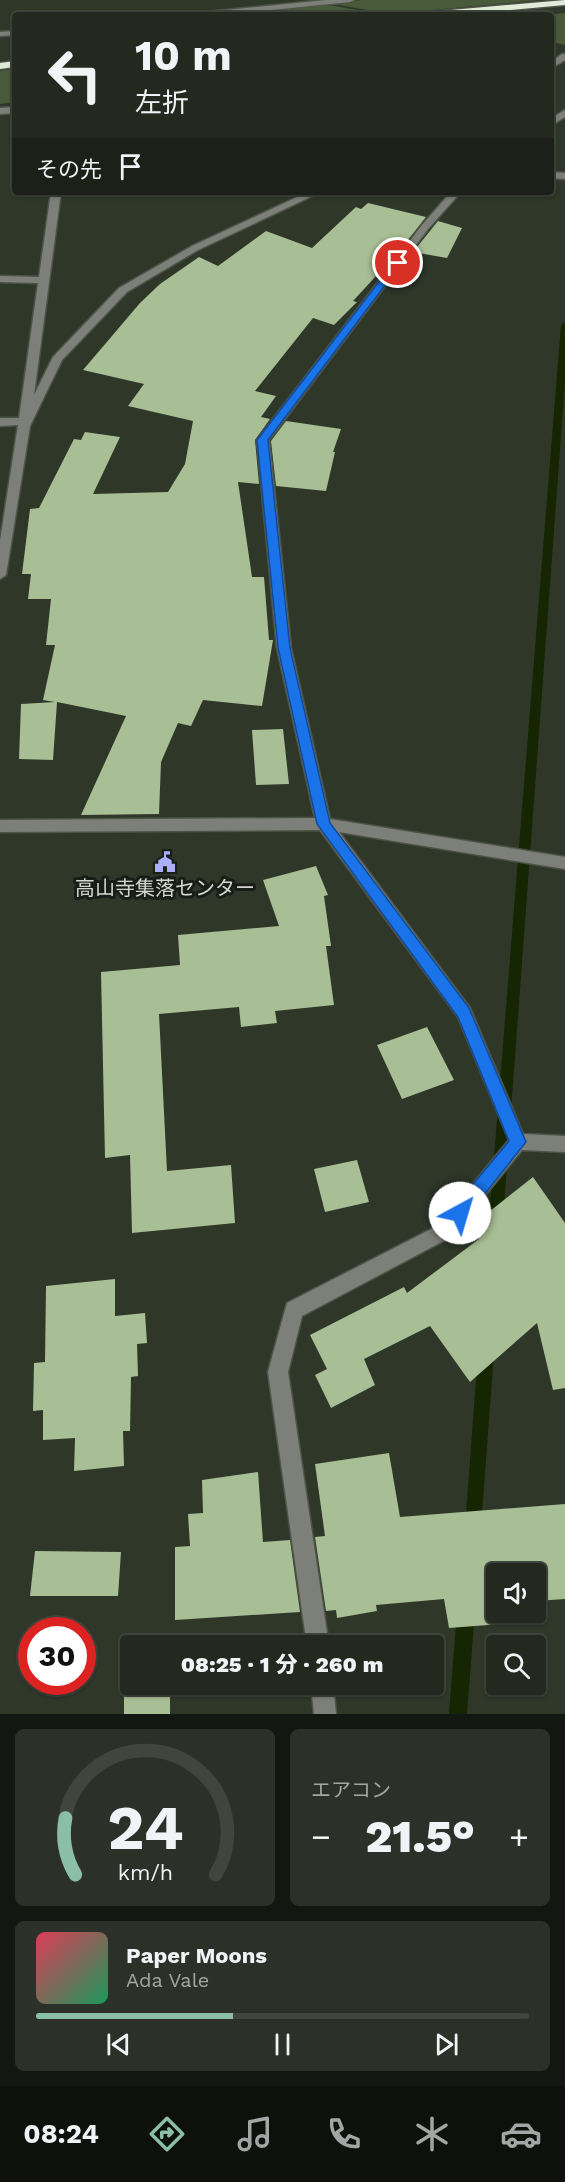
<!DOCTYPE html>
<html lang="ja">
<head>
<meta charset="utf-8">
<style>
	:root { --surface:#23291f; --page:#2b3128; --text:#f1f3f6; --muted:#a3a6a4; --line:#40453d; --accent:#8abfa5 }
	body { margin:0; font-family:"Work Sans","Noto Sans JP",sans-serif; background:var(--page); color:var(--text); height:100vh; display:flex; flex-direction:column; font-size:22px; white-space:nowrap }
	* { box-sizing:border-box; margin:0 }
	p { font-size:20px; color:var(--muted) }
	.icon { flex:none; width:33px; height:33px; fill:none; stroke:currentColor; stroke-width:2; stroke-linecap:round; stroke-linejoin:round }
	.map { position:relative; height:1714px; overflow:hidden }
	.sheet { display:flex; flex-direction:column; gap:15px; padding:15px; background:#131711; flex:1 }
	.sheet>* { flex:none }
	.top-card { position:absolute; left:12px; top:12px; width:542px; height:183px; border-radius:6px; box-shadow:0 2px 4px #0004,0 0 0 2px var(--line); background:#23291f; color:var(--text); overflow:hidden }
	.tools { position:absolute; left:486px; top:1563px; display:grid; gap:12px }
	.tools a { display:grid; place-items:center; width:60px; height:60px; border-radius:6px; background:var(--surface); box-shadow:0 2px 4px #0004,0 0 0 2px var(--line); font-size:30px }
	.speed { position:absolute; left:18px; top:1617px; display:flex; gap:12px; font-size:30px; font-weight:700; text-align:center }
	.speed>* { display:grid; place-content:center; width:78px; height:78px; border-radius:50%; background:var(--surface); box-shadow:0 2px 4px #0004,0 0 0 2px var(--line); line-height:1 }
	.speed .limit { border:9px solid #d22; background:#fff; color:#111 }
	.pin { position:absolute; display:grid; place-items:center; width:51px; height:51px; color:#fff; margin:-26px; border:3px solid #fff; border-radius:50%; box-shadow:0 2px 6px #0007 }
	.me { position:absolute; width:66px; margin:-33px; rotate:39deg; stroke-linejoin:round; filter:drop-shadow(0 0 4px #0008) }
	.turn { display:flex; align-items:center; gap:21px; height:126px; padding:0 24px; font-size:27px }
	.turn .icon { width:78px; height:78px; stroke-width:2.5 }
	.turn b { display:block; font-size:42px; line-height:51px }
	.then { display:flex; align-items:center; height:57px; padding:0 24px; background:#0003; gap:12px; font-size:22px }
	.big { font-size:45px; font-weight:800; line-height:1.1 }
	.sheet .card { flex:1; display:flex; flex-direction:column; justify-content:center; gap:9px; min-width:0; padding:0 21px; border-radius:9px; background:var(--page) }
	.sheet .dial { align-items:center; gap:0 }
	.dial svg { height:156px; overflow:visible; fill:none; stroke:var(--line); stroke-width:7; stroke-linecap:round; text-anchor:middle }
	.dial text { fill:var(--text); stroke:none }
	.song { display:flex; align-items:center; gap:18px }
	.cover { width:72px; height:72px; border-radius:9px; background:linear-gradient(135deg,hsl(350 70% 55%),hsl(150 70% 35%)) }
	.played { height:6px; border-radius:3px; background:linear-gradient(90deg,var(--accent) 40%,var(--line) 40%) }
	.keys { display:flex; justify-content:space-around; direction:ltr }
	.heat { display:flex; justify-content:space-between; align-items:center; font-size:33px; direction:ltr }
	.sheet .tiles { flex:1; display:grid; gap:15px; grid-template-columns:1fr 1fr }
	.card:last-child { grid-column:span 2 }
	.trip { position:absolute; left:120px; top:1635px; width:324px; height:60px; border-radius:6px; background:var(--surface); box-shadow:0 2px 4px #0004,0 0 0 2px var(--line); font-weight:800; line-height:60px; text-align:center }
	.tab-bar { display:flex; height:96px; justify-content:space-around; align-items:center; background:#0e100c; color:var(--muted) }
	.tab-bar .icon { width:42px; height:42px }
	.tab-bar .on { color:var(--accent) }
	.tab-bar b { font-size:27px; color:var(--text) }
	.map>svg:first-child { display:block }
	.green { fill:#495a3a }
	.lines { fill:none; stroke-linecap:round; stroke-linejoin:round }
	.stream { fill:#162602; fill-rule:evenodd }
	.building { fill:#a8be95 }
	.minor-casing { stroke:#4d5447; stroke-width:3 }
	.highway-casing { stroke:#4d5447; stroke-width:3 }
	.minor { fill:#7c8079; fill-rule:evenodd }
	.highway { fill:#e0ead8; fill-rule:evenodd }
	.route { fill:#1a73e8; stroke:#114b97; stroke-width:1.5 }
	.labels { text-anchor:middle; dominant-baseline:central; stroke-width:6; stroke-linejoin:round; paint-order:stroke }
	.poi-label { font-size:20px; fill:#d3d7cf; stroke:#191d17 }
</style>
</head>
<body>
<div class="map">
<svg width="565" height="1714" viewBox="0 0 565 1714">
	<rect width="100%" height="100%" fill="#2f3729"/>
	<!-- green -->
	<g class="green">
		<path d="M362,0H539L389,14L328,3Z"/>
		<path d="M323,4L381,14L214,15Z"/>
		<path d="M565,13V45L551,42L550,15H547Z"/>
		<path d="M15,69V102L0,104V71Z"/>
	</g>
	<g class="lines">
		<!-- stream -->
		<g class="stream">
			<path d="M565,322V382L503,1219L501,1224L496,1226L491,1224L489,1219L561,325Z"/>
			<path d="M486,1345L491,1348L494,1353L481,1527L479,1533L473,1535L467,1533L465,1527L478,1353L481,1348Z"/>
			<path d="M466,1602L472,1605L475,1611L467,1714H449L457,1611L460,1605Z"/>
		</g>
	</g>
	<!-- building -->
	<g class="building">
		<path d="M368,203L426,217L400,250L353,301L357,302L334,325L313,318L255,391L276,396L261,417L270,419L255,440L259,484L238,482L252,577H264L269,640H273L262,706L203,700L191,726L178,723L161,762L159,814L81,815L126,716L57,702L53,760L19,759L21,704L55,702L43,700L55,645H46L51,599H28L31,574H22L30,509L39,508L74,439L81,440L85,432L120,437L93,494L168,492L185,464L193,421L128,406L144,384L83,370L140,303L160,284L199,257L218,266L266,231L312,248L356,207L361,209Z"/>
		<path d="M438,221L462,228L447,258L413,252Z"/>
		<path d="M286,421L341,429L333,452H335L326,491L276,486L271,441Z"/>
		<path d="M283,729L289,784L256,785L252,730Z"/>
		<path d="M316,866L328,895L324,896L331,946H326L334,1005L275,1011L277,1023L241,1027L239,1007L159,1014L167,1171L231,1165L235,1223L132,1233L130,1155L105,1158L101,972L180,965L178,935L279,926L263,880Z"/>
		<path d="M427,1027L454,1080L402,1099L377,1045Z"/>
		<path d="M357,1160L369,1202L325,1212L314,1169Z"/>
		<path d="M533,1177L565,1223V1388L553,1390L537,1323L470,1382L430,1326L364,1359L375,1385L331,1408L315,1375L327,1369L310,1335L404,1287L407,1293L479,1239L474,1231L484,1223L481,1218Z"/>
		<path d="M115,1279V1316L145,1313L147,1343L137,1344L138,1376L131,1377L130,1431H123L124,1466L74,1471L75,1438L43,1440V1410L33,1411L34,1363L45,1362L46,1286Z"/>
		<path d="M389,1453L400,1517L565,1504V1599L536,1601V1574H496V1612H498L501,1624L449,1628L444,1599L376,1605L377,1611L337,1618L336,1610L326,1611L315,1537L325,1536L315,1464Z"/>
		<path d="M258,1472L263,1542L290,1540L300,1612L175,1620V1547L190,1546L188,1514L203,1513L202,1480Z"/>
		<path d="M35,1551L121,1552L118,1596H30Z"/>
		<rect x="124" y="1684" width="46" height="30"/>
	</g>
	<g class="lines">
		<defs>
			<g id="minor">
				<path d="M326,0H354L350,2L221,15H193L197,13Z"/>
				<path d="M15,31V35L0,36V32Z"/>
				<path d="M562,54H565V60L550,69V63Z"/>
				<path d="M15,107V113L0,114V108Z"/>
				<path d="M565,110V117L550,126V119Z"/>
				<path d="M550,172L565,173V179L550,178Z"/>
				<path d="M51,192H61L34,395L53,357L119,288L192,246L308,192H321L198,250L127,292L62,360L30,426L6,575L0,579V541L18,425L0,426V418H19L38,283L0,282V276L39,277Z"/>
				<path d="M451,192H461L428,229L269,440L291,648L330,819L565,857V869L339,832L470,1008L523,1134L565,1136V1152L522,1150L451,1237L302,1316L288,1372L329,1646H307L268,1372L285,1310L287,1303L439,1225L509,1140L458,1017L320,830L0,832V820L315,818L277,648L257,440L422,225Z"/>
				<path d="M311,1684H333L336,1714H314Z"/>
			</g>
			<g id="highway">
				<path d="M565,0V5L458,15H423L428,12Z"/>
				<path d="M15,61V67L0,69V63Z"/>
			</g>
		</defs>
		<!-- minor casing -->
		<use href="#minor" class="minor-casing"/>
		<!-- highway casing -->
		<use href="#highway" class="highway-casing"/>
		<!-- minor -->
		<use href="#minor" class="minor"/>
		<!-- highway -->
		<use href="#highway" class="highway"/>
	</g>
	<!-- route -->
	<path class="route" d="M395,261L402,263L268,440L290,648L330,823L469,1008L526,1142L465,1219L460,1221L454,1219L451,1213L454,1207L509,1141L458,1017L317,824L278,648L257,440Z"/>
	<!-- icons -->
	<defs>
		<symbol id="civic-bare" viewBox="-9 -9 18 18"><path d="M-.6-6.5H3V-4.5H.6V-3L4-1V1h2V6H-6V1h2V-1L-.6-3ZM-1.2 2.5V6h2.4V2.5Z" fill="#aaaffb" stroke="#191d17" stroke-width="2.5" paint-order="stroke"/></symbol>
	</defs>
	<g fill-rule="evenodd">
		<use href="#civic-bare" x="150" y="847" width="30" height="30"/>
	</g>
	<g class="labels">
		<!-- poi labels -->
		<g class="poi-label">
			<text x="165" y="888">高山寺集落センター</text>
		</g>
	</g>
</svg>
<div class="tools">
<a><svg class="icon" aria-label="sound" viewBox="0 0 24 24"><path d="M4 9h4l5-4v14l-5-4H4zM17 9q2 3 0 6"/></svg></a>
<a><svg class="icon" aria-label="search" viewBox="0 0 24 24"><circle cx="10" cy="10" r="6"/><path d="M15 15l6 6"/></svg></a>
</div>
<div class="speed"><div class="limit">30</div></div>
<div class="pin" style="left:398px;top:263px;background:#d93025"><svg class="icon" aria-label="arrive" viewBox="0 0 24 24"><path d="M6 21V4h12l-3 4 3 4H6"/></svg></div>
<svg class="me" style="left:460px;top:1213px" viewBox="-20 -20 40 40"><circle r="19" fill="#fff"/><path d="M0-13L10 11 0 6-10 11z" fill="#1a73e8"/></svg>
<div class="trip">08:25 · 1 分 · 260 m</div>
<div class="top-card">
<div class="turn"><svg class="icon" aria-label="left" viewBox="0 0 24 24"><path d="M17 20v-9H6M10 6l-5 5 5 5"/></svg><div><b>10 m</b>左折</div></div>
<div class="then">その先<svg class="icon" aria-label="arrive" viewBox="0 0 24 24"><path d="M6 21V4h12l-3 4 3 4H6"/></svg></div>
</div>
</div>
<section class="sheet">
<div class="tiles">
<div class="card dial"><svg viewBox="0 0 100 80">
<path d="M14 69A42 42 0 1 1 86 69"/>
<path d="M14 69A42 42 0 0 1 9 40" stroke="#8abfa5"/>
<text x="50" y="56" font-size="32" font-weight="700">24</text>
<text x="50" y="72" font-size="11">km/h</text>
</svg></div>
<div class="card"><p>エアコン</p>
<div class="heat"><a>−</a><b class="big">21.5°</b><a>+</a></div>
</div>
<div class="card">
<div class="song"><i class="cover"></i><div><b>Paper Moons</b><p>Ada Vale</p></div></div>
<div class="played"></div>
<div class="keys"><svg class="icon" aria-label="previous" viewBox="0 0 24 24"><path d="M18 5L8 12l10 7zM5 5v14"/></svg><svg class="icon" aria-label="pause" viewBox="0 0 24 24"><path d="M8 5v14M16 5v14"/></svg><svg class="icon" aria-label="next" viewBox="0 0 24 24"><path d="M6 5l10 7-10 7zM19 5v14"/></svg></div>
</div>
</div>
</section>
<nav class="tab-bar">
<b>08:24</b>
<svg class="icon on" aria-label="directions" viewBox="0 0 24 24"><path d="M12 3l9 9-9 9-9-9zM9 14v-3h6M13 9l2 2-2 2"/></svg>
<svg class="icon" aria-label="music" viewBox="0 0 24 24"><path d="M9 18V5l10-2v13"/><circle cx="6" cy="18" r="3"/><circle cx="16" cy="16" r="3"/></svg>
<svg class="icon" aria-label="phone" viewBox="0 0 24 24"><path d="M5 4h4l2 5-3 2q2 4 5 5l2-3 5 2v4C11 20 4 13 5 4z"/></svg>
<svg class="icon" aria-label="climate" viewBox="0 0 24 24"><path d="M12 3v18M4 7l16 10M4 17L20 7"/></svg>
<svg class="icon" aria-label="car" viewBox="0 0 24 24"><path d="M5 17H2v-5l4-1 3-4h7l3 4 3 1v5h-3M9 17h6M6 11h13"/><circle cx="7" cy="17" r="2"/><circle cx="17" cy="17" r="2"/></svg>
</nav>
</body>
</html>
